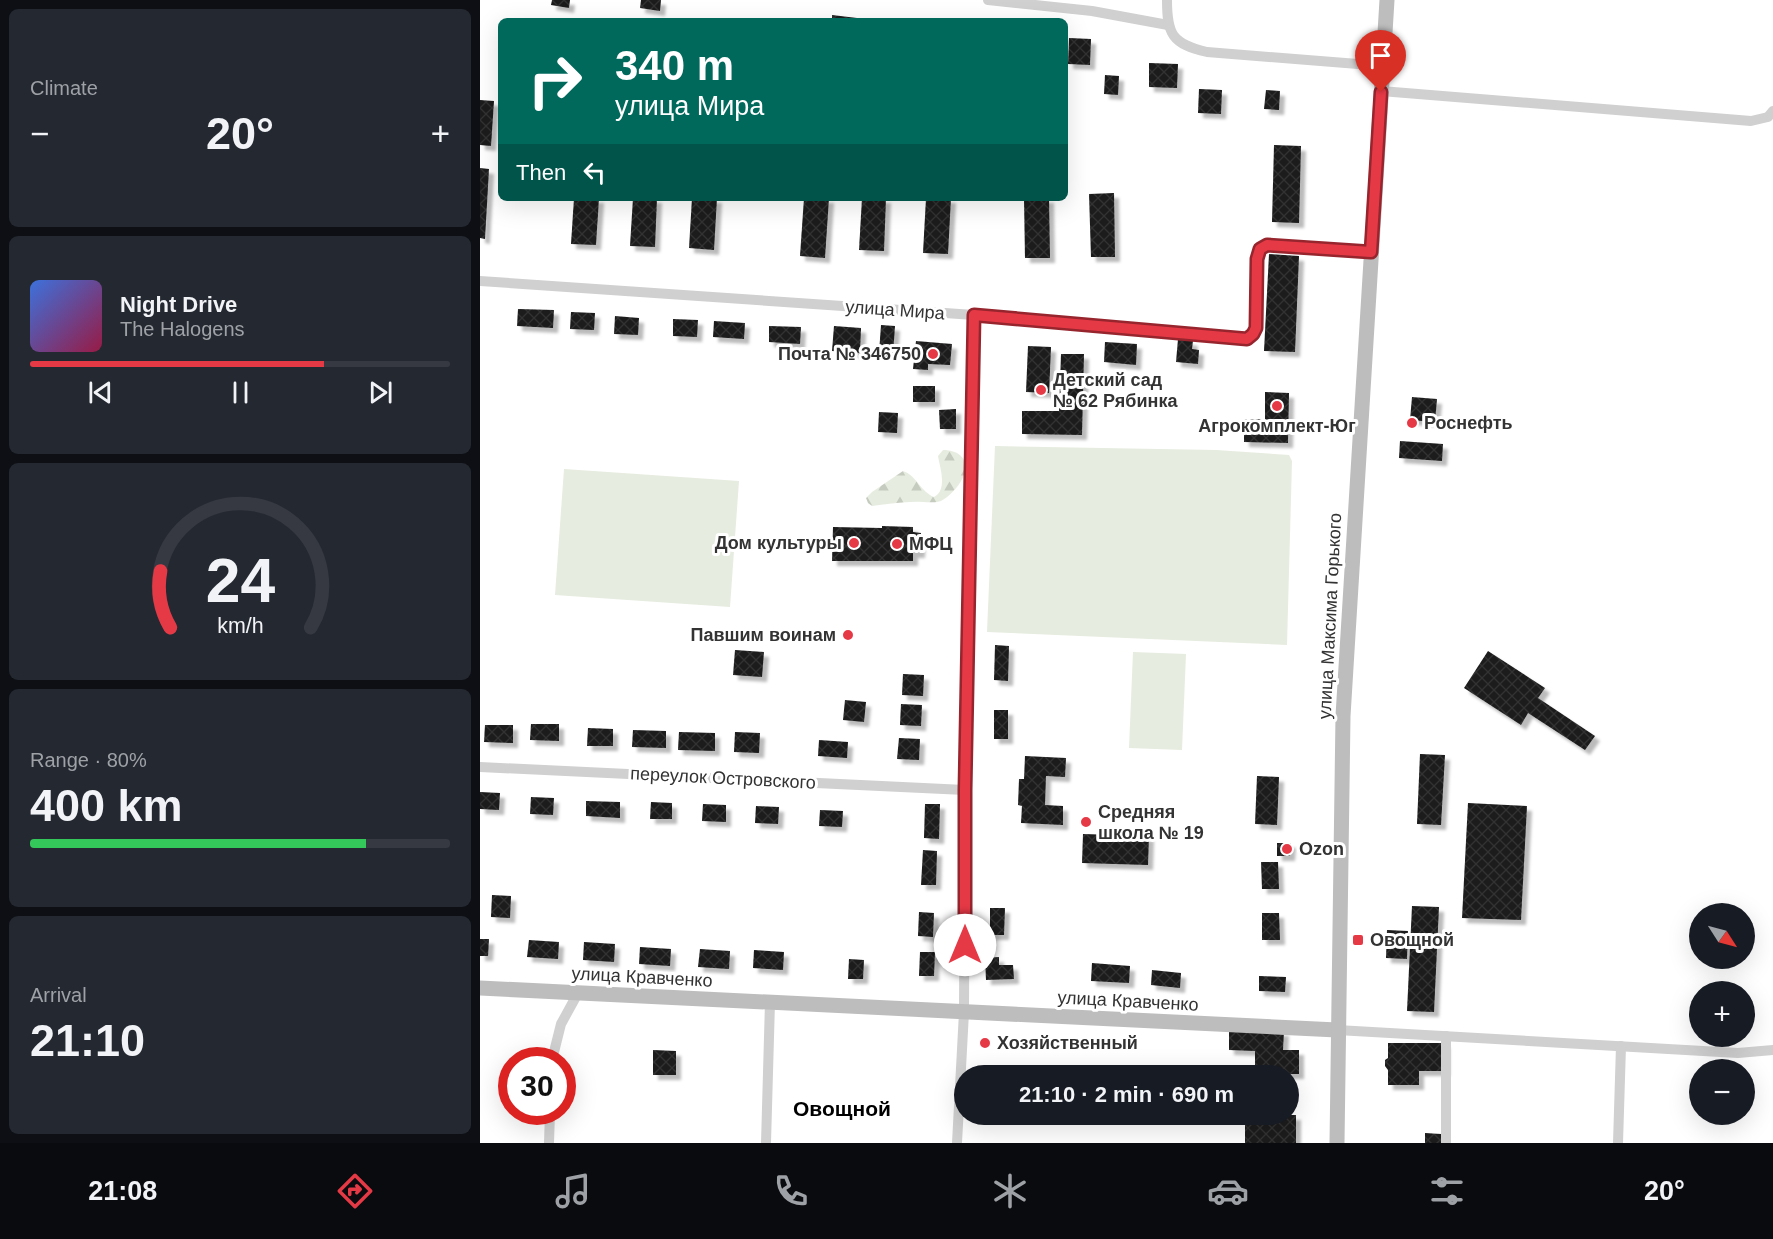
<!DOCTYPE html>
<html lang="en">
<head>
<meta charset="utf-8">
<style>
	:root { --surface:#171b24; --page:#242831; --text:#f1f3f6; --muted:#9ea1a6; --line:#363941; --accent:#e63946 }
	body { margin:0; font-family:Arial,sans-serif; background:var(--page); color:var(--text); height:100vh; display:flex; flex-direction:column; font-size:22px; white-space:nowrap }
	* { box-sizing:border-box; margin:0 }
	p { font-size:20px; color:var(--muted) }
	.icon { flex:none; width:33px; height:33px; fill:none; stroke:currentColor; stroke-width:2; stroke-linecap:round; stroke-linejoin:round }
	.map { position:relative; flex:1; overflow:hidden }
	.details { display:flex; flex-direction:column; gap:9px; padding:9px; background:#0d0f14; width:480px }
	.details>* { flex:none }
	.banner { position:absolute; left:18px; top:18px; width:570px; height:183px; border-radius:9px; box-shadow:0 6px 24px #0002; background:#00695c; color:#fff; overflow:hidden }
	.needle { width:39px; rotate:126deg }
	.buttons { position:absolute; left:1209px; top:903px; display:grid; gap:12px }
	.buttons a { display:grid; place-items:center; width:66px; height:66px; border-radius:50%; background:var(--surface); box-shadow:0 6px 24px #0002; font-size:30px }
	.speed { position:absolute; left:18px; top:1047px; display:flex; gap:12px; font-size:30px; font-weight:700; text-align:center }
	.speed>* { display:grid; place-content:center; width:78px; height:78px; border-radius:50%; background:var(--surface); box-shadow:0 6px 24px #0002; line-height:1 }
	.speed .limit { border:9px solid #d22; background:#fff; color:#111 }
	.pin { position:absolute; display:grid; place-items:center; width:51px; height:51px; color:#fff; margin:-62px -26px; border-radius:50% 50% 50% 0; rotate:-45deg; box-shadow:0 0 6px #0007 }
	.pin .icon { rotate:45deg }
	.me { position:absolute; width:66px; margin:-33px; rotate:0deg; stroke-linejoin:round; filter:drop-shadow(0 0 4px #0008) }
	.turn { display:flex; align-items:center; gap:21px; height:126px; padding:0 18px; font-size:27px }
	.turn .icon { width:78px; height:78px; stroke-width:2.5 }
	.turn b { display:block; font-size:42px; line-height:51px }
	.then { display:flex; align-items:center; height:57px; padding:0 18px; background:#0003; gap:12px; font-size:22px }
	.big { font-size:45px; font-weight:700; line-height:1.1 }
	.details .tile { flex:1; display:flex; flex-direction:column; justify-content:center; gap:9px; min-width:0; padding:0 21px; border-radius:9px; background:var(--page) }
	.details .dial { align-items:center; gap:0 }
	.dial svg { height:156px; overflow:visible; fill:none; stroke:var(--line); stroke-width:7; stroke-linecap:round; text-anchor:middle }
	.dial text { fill:var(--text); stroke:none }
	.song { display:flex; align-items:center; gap:18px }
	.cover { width:72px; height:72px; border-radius:9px; background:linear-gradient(135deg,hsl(220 70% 55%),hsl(340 70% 35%)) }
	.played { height:6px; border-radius:3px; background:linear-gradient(90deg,var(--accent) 70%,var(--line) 70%) }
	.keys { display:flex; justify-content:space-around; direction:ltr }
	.heat { display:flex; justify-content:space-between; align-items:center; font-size:33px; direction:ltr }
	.charge { height:9px; border-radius:4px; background:linear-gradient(90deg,#34c759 80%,var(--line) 0) }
	.trip { position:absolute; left:474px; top:1065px; width:345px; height:60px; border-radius:30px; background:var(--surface); box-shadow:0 6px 24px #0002; font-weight:700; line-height:60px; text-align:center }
	.tab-bar { display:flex; height:96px; justify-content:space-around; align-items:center; background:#090b0e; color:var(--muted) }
	.tab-bar .icon { width:42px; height:42px }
	.tab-bar .selected { color:var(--accent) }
	.tab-bar b { font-size:27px; color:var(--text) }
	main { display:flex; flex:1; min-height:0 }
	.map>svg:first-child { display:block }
	.grass { fill:#e6ecdf }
	.forest { fill:url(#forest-firs) }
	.building { fill:url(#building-cross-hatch); filter:url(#shadow) }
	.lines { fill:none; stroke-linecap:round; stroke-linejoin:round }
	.street { stroke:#d0d0d0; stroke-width:10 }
	.secondary { stroke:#bdbdbd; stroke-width:15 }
	.route-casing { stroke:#96252e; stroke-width:15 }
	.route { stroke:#e63946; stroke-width:10 }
	.poi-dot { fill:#e63946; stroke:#fff; stroke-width:2 }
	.labels { text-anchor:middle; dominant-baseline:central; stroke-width:6; stroke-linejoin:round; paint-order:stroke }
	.street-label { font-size:18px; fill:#333; stroke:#fff }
	.poi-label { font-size:18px; font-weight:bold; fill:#333; stroke:#fff; text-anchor:start }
	.quarter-label { font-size:21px; font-weight:bold; fill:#000; stroke:#fff }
</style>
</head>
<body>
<main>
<section class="details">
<div class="tile"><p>Climate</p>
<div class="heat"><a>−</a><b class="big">20°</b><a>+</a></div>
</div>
<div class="tile">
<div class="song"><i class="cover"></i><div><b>Night Drive</b><p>The Halogens</p></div></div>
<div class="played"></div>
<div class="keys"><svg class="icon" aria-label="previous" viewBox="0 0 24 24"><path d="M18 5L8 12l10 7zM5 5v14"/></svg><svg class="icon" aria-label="pause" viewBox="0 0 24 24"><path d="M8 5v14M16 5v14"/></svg><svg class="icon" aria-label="next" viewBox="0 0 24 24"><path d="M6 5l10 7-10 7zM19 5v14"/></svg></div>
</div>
<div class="tile dial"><svg viewBox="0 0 100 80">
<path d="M14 69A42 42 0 1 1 86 69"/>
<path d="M14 69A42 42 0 0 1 9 40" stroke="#e63946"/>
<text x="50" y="56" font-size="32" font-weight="700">24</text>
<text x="50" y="72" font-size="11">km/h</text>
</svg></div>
<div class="tile"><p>Range · 80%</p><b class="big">400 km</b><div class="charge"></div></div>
<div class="tile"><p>Arrival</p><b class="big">21:10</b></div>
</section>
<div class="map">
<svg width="1293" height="1143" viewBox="0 0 1293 1143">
	<defs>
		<pattern id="forest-firs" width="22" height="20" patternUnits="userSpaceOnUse" patternTransform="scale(1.5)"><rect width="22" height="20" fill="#e6ecdf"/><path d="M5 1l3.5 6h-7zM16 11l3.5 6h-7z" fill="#c6cbc0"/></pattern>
		<pattern id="building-cross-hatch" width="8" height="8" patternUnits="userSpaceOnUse" patternTransform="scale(1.5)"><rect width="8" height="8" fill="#1a1a1a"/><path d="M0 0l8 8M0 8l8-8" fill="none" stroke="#333"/></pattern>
		<filter id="shadow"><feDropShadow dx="5" dy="5" stdDeviation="1.5" flood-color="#0004"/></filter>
	</defs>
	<rect width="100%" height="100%" fill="#fff"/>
	<!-- grass -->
	<g class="grass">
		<path d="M515,446L736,450L809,455L812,461L807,645L507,632Z"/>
		<path d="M84,469L259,481L250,607L75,595Z"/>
		<path d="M653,652L706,654L702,750L649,748Z"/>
	</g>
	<!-- forest -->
	<path class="forest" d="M463,450C469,450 472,451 477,453C498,465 476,493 461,501C456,503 449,502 443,502C426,501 409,504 392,506L388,503L386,498L392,492L423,471C436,475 441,492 454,497C468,490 460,468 458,456Z"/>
	<!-- building -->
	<g class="building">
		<path d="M72,0H90L89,8L71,5Z"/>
		<path d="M161,0H181L180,11L160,8Z"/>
		<path d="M352,15L377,18L376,21H352Z"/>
		<path d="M589,38L611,39L610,65L588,64Z"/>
		<path d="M669,63L698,64L697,88L669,87Z"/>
		<path d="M625,75L639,76L638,95L624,94Z"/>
		<path d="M719,89L742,90L741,114L718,113Z"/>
		<path d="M786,90L800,91L799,110L784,109Z"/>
		<path d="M0,100L14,101L11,146L0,145Z"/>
		<path d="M794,145L821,146L819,223L792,222Z"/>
		<path d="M0,168L9,169L5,239L0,238Z"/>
		<path d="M634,193L635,257H611L609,194Z"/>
		<path d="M94,198H119L116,245L91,244Z"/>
		<path d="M153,198H177L175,247L150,246Z"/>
		<path d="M212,198H237L234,250L209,248Z"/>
		<path d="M324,198H349L345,258L320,256Z"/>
		<path d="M382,198H406L404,251L379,250Z"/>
		<path d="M446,198H471L468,254L443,253Z"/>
		<path d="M544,198H569L570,258H545Z"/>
		<path d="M789,254L819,256L815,352L784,351Z"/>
		<path d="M38,309L74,310L73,328L37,326Z"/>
		<path d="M91,312L115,313L114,330L90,329Z"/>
		<path d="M135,316L159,318L158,335L134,334Z"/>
		<path d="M193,319L218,320L217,337L193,336Z"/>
		<path d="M234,321L265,323L264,339L233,337Z"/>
		<path d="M401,325L415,326L413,354L399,353Z"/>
		<path d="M289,326L321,327L320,344L289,342Z"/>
		<path d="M354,326L381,328L380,353L352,351Z"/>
		<path d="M698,339L713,341L712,349L719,350L718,364L696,362Z"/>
		<path d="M436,341L472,344L470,365L448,364V370L433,369Z"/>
		<path d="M625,342L657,344L656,365L624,362Z"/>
		<path d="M548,346L571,347L569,393L546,392Z"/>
		<path d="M581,354H604L602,435L542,434V411H579Z"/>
		<rect x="433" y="386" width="22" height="16"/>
		<path d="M785,392L809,393L808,443L764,442V419H785Z"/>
		<path d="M932,397L957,399L955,422L930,420Z"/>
		<path d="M476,409V429H460L459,410Z"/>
		<path d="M399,412L418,413L417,433L398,432Z"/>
		<path d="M920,441L963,444L962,461L919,458Z"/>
		<path d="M402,526L433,527V532L441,533L440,553H433V561H352L353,527L402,528Z"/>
		<path d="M515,645L529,646L528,681L514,680Z"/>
		<path d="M255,650L284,652L282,677L253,675Z"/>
		<path d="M1008,651L1065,688L1058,698L1115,736L1105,750L1048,713L1041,725L984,688Z"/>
		<path d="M423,674L444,675L443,696L422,695Z"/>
		<path d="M365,700L386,702L384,722L363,720Z"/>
		<path d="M421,704L442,705L441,726L420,725Z"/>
		<rect x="514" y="710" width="14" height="29"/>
		<path d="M51,724H79V741L50,740Z"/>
		<path d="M5,725H33V743L4,742Z"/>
		<path d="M108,728L133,729V746H107Z"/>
		<path d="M153,730L186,731V748L152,747Z"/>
		<path d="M199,732L235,733V751L198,750Z"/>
		<path d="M255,732L280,733L279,753L254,752Z"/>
		<path d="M419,738L440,739L439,760L417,759Z"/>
		<path d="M339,740L368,742L367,758L338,756Z"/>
		<path d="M940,754L965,755L961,825L937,824Z"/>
		<path d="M545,756L586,758L585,777L566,776L565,805L583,806V825L541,823L542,806L538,805L539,779H544Z"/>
		<path d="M777,776L799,777L797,825L775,824Z"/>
		<path d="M0,792L20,793L19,810L0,809Z"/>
		<path d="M51,797L74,798L73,815L50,814Z"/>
		<path d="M106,801L140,802V818L106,816Z"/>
		<path d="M171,802L192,803V819H170Z"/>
		<path d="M988,803L1047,806L1041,920L982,918Z"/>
		<path d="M223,804L246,805V822L222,821Z"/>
		<path d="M445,804H460L459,839L444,838Z"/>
		<path d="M276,806L299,807L298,824L275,823Z"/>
		<path d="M340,810L363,811L362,827L339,826Z"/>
		<path d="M603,834L669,836L668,865L602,863Z"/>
		<path d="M797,843H811L810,856H797Z"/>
		<path d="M443,850L457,851L456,885H441Z"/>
		<path d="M781,862H798L799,889H782Z"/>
		<path d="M12,895L31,896L30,918L11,917Z"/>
		<path d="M932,906L959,907L954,1012L927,1011Z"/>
		<path d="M510,908H525L524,935H510Z"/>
		<path d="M439,912L454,913L453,937L438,936Z"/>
		<path d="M782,913H799L800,940H782Z"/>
		<path d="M907,930L928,931L927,959L906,958Z"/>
		<path d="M0,939H9L8,956H0Z"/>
		<path d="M49,940L79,942L78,959L47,957Z"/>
		<path d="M104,942L135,944L134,962L103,960Z"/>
		<path d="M160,947L191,949L190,966L159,964Z"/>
		<path d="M220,949L250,951L249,969L218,967Z"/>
		<path d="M274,950L304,952L303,970L273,968Z"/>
		<path d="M440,952H455L454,976H439Z"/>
		<path d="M519,957V965H533L534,979L506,980L505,958Z"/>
		<path d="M369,959L384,960L383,979H368Z"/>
		<path d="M612,963L650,966L649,983L611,981Z"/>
		<path d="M672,970L701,973L700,988L671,985Z"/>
		<path d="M779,976L806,977L805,992L779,991Z"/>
		<path d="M749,1030L804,1031L803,1050H819V1074H775V1051L749,1050Z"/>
		<path d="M908,1043H965V1071H939V1085H908V1070L905,1066V1060L908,1058Z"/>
		<path d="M173,1050L196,1051V1075H173Z"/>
		<rect x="765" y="1115" width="51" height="28"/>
		<path d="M945,1133L961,1134V1143H945Z"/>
	</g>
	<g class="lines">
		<!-- street -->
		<g class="street">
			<path d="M508,0L612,11L688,25"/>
			<path d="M687,0C687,34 692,44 727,52L903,66"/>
			<path d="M901,91L1271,121L1288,117L1293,111"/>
			<path d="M0,281L494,315L767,339L773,334L776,328L777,259L780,249L787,245L891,252"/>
			<path d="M0,767L485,790"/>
			<path d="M857,1030L1258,1053L1293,1050"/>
			<path d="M72,1060L81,1024L98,993"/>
			<path d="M69,1143L70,1112"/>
			<path d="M286,1143L290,1002"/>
			<path d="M477,1143L484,1012L485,790L494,315"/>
			<path d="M966,1143V1036"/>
			<path d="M1138,1143L1141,1046"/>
		</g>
		<!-- secondary -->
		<g class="secondary">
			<path d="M0,988L857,1030"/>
			<path d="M857,1143L863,716L907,0"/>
		</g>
	</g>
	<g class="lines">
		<defs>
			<path id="route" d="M485,945V790L494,315L767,339L773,334L776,328L777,259L780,249L787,245L891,252L901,92"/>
		</defs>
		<!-- route casing -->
		<use href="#route" class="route-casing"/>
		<!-- route -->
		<use href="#route" class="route"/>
	</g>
	<!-- markers -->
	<g class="poi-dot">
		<circle cx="453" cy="354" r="6"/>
		<circle cx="561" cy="390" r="6"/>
		<circle cx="797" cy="406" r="6"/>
		<circle cx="932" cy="423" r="6"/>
		<circle cx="374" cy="543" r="6"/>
		<circle cx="417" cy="544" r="6"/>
		<circle cx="368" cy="635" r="6"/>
		<circle cx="606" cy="822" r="6"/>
		<circle cx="807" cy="849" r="6"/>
		<rect x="872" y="934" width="12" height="12" rx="3"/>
		<circle cx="505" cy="1043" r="6"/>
	</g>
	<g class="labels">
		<!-- street labels -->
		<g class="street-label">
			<text transform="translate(415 310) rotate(4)">улица Мира</text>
			<text transform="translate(850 616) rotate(-87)">улица Максима Горького</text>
			<text transform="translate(243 778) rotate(3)">переулок Островского</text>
			<text transform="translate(162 977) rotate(3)">улица Кравченко</text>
			<text transform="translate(648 1001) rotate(3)">улица Кравченко</text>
		</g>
		<!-- poi labels -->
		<g class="poi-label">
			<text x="441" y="354" text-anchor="end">Почта № 346750</text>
			<text x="573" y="380">Детский сад<tspan x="573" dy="21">№ 62 Рябинка</tspan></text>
			<text x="944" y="423">Роснефть</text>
			<text x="797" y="426" text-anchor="middle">Агрокомплект-Юг</text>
			<text x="362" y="543" text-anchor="end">Дом культуры</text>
			<text x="429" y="544">МФЦ</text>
			<text x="356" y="635" text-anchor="end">Павшим воинам</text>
			<text x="618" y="812">Средняя<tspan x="618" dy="21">школа № 19</tspan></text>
			<text x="819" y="849">Ozon</text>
			<text x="890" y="940">Овощной</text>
			<text x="517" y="1043">Хозяйственный</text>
		</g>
		<!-- quarter labels -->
		<g class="quarter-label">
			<text x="362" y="1108">Овощной</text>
		</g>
	</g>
</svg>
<div class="buttons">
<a><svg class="needle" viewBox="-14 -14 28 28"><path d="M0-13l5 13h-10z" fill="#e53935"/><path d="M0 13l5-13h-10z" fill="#9ea1a6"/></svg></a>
<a>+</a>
<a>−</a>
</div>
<div class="speed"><div class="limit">30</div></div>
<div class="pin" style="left:901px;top:92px;background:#d93025"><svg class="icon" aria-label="arrive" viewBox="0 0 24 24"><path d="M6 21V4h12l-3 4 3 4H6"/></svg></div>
<svg class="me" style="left:485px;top:945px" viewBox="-20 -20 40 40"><circle r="19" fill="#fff"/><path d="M0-13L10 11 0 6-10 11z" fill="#e63946"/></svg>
<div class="trip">21:10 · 2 min · 690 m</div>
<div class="banner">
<div class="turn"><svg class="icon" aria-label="right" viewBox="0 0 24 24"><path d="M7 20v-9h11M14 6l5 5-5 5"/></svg><div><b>340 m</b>улица Мира</div></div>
<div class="then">Then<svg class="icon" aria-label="left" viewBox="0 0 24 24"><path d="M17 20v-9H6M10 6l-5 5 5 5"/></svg></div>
</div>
</div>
</main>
<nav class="tab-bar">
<b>21:08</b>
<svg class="icon selected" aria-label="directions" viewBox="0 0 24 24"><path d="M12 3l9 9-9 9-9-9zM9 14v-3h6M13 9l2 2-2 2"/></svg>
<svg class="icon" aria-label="music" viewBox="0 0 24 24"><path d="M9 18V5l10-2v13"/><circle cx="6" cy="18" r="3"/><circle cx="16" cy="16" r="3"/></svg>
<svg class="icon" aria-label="phone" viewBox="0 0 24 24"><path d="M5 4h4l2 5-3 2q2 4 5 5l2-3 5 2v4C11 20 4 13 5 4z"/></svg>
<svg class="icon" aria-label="climate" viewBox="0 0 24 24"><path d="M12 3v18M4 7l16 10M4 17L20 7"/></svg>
<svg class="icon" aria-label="car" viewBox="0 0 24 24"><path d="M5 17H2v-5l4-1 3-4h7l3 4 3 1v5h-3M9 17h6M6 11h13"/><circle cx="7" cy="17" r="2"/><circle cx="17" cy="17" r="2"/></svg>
<svg class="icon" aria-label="filters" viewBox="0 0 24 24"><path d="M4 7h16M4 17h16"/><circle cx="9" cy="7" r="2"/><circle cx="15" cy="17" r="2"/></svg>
<b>20°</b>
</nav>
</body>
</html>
